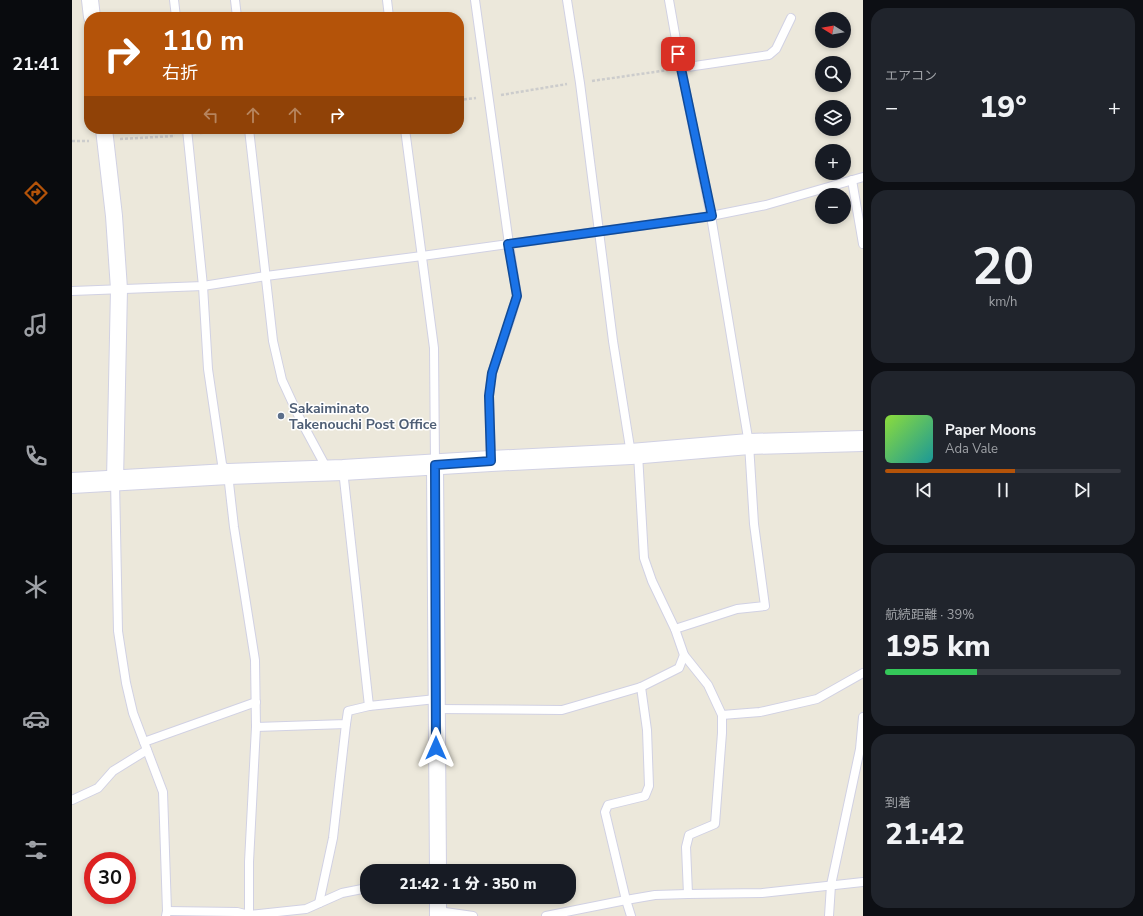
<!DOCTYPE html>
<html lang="ja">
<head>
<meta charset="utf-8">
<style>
	:root { --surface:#171b24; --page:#20242c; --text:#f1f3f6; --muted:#9ea1a6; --line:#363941; --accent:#b45309 }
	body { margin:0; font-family:"Nunito Sans","Noto Sans JP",sans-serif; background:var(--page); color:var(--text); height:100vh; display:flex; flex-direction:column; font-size:15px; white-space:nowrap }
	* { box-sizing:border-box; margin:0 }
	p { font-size:13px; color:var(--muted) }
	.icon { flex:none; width:22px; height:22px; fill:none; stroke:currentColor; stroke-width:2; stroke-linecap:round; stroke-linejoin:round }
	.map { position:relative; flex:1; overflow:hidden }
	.sheet { display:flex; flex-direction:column; gap:8px; padding:8px; background:#0d0f14; width:280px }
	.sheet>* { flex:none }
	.top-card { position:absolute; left:12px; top:12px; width:380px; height:122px; border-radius:16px; box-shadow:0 2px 6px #0003; background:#b45309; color:#fff; overflow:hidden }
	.needle { width:26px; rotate:281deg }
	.tools { position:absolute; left:743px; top:12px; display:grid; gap:8px }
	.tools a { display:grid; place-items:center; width:36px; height:36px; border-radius:50%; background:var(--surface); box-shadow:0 2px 6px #0003; font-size:20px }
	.speed { position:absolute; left:12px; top:852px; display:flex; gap:8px; font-size:20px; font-weight:700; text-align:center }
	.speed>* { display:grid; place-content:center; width:52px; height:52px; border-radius:50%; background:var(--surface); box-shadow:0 2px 6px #0003; line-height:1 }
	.speed .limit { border:6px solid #d22; background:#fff; color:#111 }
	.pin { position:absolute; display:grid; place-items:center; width:34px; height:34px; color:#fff; margin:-17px; border-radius:8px; box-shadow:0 2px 6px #0006 }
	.me { position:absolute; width:44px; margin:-22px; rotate:0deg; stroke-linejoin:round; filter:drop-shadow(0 0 3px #0008) }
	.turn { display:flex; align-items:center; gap:14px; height:84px; padding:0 12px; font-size:18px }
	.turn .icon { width:52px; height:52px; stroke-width:2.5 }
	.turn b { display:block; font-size:28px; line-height:34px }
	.lanes { display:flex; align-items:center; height:38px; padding:0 12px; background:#0003; justify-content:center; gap:20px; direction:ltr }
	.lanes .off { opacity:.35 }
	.big { font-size:30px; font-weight:800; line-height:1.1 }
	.sheet .widget { flex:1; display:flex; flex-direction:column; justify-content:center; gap:6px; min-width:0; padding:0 14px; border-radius:16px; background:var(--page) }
	.sheet .dial { align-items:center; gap:0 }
	.dial b { font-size:52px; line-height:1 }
	.song { display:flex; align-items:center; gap:12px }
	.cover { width:48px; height:48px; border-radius:6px; background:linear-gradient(135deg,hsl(90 70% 55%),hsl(180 70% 35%)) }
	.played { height:4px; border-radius:2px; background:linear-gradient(90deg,var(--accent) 55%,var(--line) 55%) }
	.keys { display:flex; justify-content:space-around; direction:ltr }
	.heat { display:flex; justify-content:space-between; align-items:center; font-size:22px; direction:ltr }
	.charge { height:6px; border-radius:3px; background:linear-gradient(90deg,#34c759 39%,var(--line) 0) }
	.trip { position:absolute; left:288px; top:864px; width:216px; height:40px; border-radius:16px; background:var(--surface); box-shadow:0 2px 6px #0003; font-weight:800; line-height:40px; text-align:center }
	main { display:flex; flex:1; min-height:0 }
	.menu { display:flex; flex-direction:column; width:72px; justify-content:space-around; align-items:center; background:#090b0e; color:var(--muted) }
	.menu .icon { width:28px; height:28px }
	.menu .on { color:var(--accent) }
	.menu b { font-size:18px; color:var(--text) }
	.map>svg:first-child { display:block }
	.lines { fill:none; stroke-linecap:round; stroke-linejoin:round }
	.service-casing { stroke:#d1d1e3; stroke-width:10 }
	.minor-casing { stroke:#d1d1e3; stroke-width:18 }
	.tertiary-casing { stroke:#d1d1e3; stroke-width:22 }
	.path { stroke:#ccc; stroke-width:2.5; stroke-dasharray:3 2; stroke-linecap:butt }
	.service { stroke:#fff; stroke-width:8 }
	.minor { stroke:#fff; stroke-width:16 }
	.tertiary { stroke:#fff; stroke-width:20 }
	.route-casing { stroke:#114b97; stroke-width:10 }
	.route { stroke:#1a73e8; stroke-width:7 }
	.service-dot { fill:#5c6f8a; stroke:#fff; stroke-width:1.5 }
	.labels { text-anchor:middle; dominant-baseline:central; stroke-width:3; stroke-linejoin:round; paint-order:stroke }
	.service-label { font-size:14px; font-weight:bold; fill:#4e5e75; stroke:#fff; text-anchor:start }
</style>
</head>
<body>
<main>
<nav class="menu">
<b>21:41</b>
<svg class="icon on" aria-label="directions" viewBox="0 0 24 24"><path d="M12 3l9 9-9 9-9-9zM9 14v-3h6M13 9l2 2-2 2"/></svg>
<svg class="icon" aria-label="music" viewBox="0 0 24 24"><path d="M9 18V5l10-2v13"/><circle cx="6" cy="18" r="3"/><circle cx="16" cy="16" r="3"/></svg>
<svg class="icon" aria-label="phone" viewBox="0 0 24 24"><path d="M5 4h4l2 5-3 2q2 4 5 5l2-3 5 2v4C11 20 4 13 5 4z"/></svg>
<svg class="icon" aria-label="climate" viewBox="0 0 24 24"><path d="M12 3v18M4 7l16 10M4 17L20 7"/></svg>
<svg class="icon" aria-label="car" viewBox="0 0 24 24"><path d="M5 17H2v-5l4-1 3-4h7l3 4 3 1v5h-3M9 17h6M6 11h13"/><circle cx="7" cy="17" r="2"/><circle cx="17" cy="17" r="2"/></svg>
<svg class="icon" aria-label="filters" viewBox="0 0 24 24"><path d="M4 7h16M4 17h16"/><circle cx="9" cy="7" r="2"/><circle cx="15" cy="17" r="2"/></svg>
</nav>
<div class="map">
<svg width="791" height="916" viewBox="0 0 791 916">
	<rect width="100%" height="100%" fill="#ece8db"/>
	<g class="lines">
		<defs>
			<g id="service">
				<path d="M102,0L104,17"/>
				<path d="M163,0L165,17"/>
				<path d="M315,0L317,17"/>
				<path d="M403,0L437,244L445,296L440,314L420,373L417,396L419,461"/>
				<path d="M495,0L508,83L541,341L559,454"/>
				<path d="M597,0L609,68L639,216L677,444L682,524L693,606L665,609L603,629"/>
				<path d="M609,68L697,55L704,49L719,18"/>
				<path d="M115,129L131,286L136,369L150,464L156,474L162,527L183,660L184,727L274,724L276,711L297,706"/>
				<path d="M177,129L201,341L210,380L228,419L255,469"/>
				<path d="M333,129L362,348L363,464"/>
				<path d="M780,180L791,244"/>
				<path d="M0,291L131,286L194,276L350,256L639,216L694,205L791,177"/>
				<path d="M271,470L297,706L364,699"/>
				<path d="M43,480L46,631L54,683L61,713L91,792L95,911L94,916"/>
				<path d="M612,655L636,685L650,715V733L643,824L617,835L614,847L616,894L690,893L791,882"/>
				<path d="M569,687L575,730L577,786L573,796L536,805L533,812L554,900L583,895L616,894"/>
				<path d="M364,709L490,710L569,687L607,668L612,655L603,629L580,581L572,558L566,454"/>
				<path d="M650,715L688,712L745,699L791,673"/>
				<path d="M184,727L177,862V915L234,909L270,893L295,888"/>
				<path d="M72,742L184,702"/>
				<path d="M0,800L26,788L41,771L75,750"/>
				<path d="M247,903L261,838L274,724"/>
				<path d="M95,911L165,912L177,915V916"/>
				<path d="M366,911L401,916"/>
				<path d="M474,916L554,900L559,916"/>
				<path d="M757,916L759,885L788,749L791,717"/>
			</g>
			<g id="minor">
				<path d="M18,0L20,17"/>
				<path d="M32,129L42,216L47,289L43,480"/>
				<path d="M363,465L366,871"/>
				<path d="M366,897V916"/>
			</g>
			<path id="tertiary" d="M0,483L156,474L271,470L419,461L559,454L677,444L791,441"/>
		</defs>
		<!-- service casing -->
		<use href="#service" class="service-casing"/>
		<!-- minor casing -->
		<use href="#minor" class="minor-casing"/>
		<!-- tertiary casing -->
		<use href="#tertiary" class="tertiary-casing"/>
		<!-- path -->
		<g class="path">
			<path d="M520,81L596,70"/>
			<path d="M429,95L495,84"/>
			<path d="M387,100L404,98"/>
			<path d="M128,133L165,129"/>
			<path d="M48,139L103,136"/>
			<path d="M0,141H17"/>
		</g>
		<!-- service -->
		<use href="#service" class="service"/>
		<!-- minor -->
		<use href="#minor" class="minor"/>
		<!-- tertiary -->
		<use href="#tertiary" class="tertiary"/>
	</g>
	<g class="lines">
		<defs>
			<path id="route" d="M364,748L363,465L419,461L417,396L420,373L445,296L436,244L640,216L606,54"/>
		</defs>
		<!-- route casing -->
		<use href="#route" class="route-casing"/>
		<!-- route -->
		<use href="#route" class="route"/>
	</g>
	<!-- markers -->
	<circle class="service-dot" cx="209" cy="416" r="4"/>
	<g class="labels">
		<!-- service labels -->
		<g class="service-label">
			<text x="217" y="408">Sakaiminato<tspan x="217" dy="16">Takenouchi Post Office</tspan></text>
		</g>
	</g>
</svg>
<div class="tools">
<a><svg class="needle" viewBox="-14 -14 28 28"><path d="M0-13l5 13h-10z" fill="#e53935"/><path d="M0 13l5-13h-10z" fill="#9ea1a6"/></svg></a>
<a><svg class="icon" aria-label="search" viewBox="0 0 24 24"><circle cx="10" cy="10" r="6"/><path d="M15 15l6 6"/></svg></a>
<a><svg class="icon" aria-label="layers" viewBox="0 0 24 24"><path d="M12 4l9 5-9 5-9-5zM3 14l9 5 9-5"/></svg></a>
<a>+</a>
<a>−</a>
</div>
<div class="speed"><div class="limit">30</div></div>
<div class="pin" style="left:606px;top:54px;background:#d93025"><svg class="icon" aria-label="arrive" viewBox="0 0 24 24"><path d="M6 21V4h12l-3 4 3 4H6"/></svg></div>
<svg class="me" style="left:364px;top:748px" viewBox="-20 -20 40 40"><path d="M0-17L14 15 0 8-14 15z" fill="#1a73e8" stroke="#fff" stroke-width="4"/></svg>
<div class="trip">21:42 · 1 分 · 350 m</div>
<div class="top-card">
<div class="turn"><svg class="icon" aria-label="right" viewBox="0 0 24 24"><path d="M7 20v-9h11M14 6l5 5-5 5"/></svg><div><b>110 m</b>右折</div></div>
<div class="lanes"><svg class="icon off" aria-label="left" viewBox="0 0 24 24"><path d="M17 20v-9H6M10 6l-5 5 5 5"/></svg><svg class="icon off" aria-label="ahead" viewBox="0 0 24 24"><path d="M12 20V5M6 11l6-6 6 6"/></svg><svg class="icon off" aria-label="ahead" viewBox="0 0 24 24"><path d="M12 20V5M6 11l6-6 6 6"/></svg><svg class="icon" aria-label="right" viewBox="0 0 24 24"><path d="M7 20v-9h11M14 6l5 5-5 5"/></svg></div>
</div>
</div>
<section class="sheet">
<div class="widget"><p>エアコン</p>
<div class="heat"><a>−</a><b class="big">19°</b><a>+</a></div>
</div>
<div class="widget dial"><b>20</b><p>km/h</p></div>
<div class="widget">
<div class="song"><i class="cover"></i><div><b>Paper Moons</b><p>Ada Vale</p></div></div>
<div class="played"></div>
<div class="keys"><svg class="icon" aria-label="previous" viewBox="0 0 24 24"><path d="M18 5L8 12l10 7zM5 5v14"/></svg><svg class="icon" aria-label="pause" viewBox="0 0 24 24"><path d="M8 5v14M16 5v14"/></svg><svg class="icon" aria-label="next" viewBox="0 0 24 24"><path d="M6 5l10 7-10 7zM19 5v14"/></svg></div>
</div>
<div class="widget"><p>航続距離 · 39%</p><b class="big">195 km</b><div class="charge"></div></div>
<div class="widget"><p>到着</p><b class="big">21:42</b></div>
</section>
</main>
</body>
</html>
